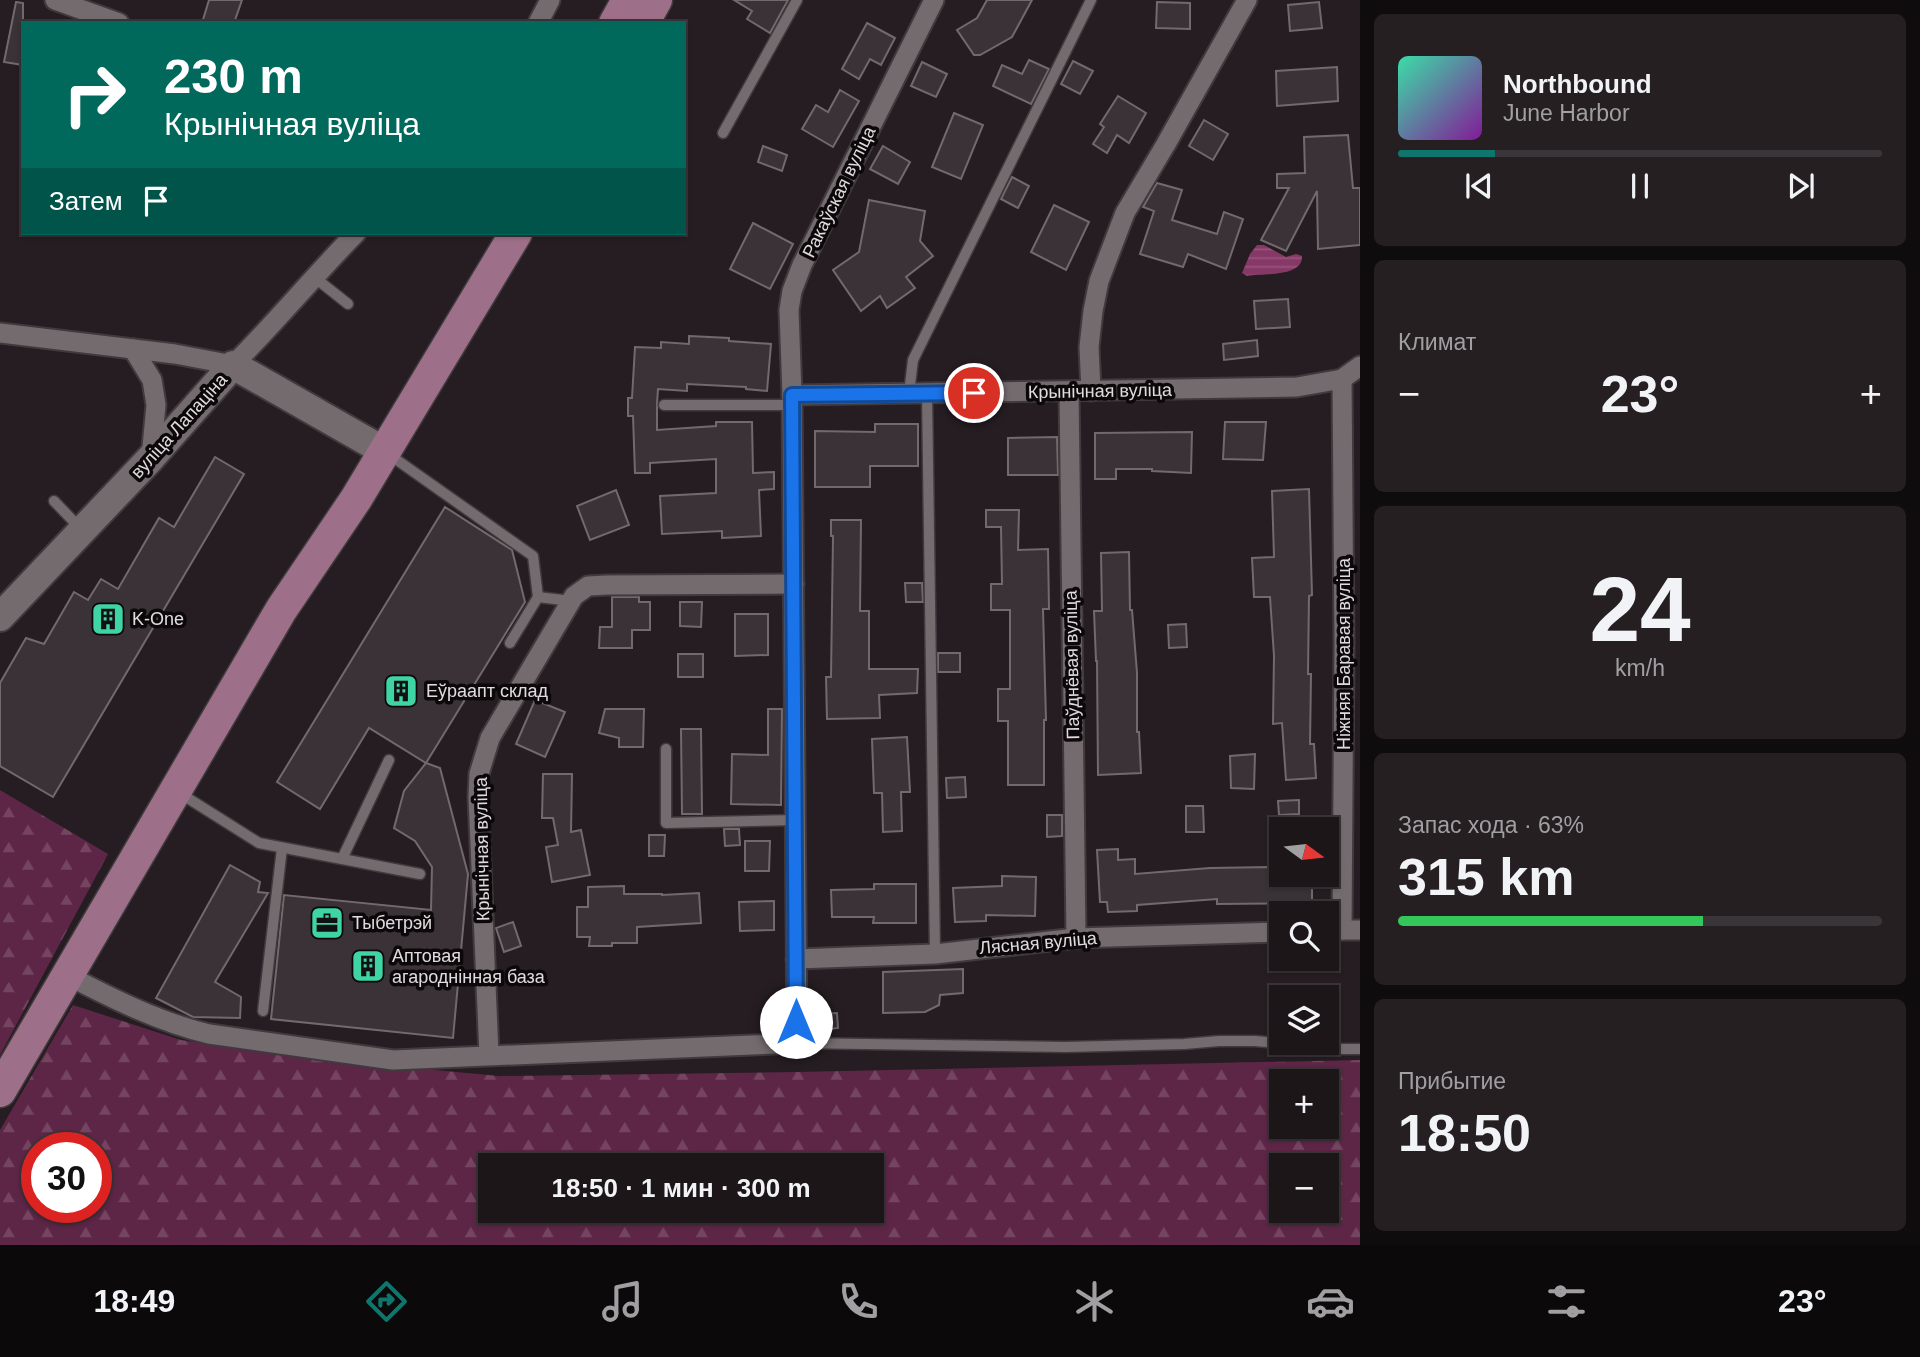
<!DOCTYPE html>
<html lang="ru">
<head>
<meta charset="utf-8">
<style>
	:root { --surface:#1c1619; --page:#251f22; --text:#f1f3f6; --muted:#a09fa2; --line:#3a3538; --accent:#0f766e }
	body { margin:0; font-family:Helvetica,sans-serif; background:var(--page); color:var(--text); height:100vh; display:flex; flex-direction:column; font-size:26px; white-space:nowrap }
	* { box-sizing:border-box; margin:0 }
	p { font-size:23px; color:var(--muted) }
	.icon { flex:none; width:38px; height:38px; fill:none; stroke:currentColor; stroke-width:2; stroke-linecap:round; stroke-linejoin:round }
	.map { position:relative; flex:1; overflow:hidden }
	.panel { display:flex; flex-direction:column; gap:14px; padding:14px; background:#0f0c0e; width:560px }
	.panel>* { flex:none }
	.hud { position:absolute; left:21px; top:21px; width:665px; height:214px; border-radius:0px; box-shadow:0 2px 5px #0004,0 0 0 2px var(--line); background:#00695c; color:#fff; overflow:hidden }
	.needle { width:46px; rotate:105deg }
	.buttons { position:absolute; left:1269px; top:817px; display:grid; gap:14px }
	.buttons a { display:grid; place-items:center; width:70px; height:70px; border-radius:0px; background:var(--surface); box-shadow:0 2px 5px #0004,0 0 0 2px var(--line); font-size:35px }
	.speed { position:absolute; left:21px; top:1132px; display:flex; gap:14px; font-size:35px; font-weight:700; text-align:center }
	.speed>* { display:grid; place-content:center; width:91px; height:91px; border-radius:50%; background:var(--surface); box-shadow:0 2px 5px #0004,0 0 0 2px var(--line); line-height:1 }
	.speed .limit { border:10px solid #d22; background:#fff; color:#111 }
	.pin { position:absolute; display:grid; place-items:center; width:60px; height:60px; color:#fff; margin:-30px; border:4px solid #fff; border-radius:50%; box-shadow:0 2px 7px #0007 }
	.me { position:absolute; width:77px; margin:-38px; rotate:0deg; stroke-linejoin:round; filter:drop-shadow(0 0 5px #0008) }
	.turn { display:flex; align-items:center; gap:24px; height:147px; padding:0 28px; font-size:32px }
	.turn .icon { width:91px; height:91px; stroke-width:2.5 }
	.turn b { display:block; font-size:49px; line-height:60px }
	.then { display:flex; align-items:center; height:66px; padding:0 28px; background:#0003; gap:14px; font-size:26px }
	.big { font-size:52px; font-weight:700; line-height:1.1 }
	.panel .card { flex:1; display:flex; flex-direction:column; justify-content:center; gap:10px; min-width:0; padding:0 24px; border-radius:10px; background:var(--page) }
	.panel .dial { align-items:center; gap:0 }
	.dial b { font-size:91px; line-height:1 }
	.song { display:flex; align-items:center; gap:21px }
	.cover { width:84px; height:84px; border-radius:10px; background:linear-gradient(135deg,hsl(160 70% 55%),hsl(290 70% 35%)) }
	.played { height:7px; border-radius:4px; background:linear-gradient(90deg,var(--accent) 20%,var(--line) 20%) }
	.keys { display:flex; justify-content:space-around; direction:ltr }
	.heat { display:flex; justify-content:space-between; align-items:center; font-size:38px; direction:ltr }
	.charge { height:10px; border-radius:5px; background:linear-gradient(90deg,#34c759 63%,var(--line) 0) }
	.trip { position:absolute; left:478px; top:1153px; width:406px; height:70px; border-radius:0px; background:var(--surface); box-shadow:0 2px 5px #0004,0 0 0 2px var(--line); font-weight:700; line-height:70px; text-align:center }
	.tab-bar { display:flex; height:112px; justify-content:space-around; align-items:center; background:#0b090a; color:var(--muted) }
	.tab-bar .icon { width:49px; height:49px }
	.tab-bar .current { color:var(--accent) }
	.tab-bar b { font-size:32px; color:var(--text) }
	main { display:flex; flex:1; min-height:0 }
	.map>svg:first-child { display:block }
	.forest { fill:url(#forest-firs); fill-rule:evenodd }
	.water { fill:url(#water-rules) }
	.building { fill:#3a3236; stroke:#72696d; stroke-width:2 }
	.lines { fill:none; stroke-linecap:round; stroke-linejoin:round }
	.service-casing { stroke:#403a3e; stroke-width:13 }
	.minor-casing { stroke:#403a3e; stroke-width:23 }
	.secondary-casing { stroke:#403a3e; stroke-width:32 }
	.primary-casing { stroke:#403a3e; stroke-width:35 }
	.service { stroke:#746b6f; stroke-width:10 }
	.minor { stroke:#746b6f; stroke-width:19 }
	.secondary { stroke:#746b6f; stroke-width:28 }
	.primary { stroke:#9d6f88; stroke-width:32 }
	.route-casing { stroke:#114b97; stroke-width:18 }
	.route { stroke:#1a73e8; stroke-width:12 }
	.labels { text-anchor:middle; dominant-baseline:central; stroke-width:7; stroke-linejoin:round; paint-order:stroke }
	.street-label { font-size:18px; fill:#e0dbde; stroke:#0c080a }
	.poi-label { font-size:18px; fill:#e0dbde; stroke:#0c080a; text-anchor:start }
</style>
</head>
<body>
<main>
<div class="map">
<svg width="1360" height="1245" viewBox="0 0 1360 1245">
	<defs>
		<pattern id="forest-firs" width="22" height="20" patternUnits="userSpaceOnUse" patternTransform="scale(1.75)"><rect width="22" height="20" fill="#5d2546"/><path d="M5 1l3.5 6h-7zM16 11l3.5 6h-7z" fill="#744460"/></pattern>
		<pattern id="water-rules" width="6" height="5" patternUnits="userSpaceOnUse" patternTransform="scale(1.75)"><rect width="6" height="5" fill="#863866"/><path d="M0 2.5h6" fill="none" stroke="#97547b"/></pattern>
	</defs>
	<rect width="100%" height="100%" fill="#251d21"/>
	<!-- forest -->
	<g class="forest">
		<path d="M0,790L108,854L0,1055Z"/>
		<path d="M73,1005L181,1040L296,1057L499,1076L796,1072L1360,1060V1245H0V1130ZM1281,1082H1326V1127H1281ZM37,1148H96V1208H37ZM490,1166H872V1211H490ZM1281,1166H1326V1211H1281Z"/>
	</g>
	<!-- water -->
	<path class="water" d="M1257,245H1264L1286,257L1296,254L1302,256C1303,278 1261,273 1247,276L1242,273L1250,254Z"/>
	<!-- building -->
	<g class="building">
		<path d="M209,0H242L234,23H202Z"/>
		<path d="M734,0H788L770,33L747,19L752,11Z"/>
		<path d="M987,0H1032L1012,37L980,55H974L957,30L977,18Z"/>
		<path d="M16,2L23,3V65L4,62Z"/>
		<path d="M1157,2L1190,3V29L1156,28Z"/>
		<path d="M1319,2L1322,28L1290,31L1288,5Z"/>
		<path d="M867,23L895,38L881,65L870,59L859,79L842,69Z"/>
		<path d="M1029,60L1049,69L1031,104L993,86L1002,65L1022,74Z"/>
		<path d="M1073,61L1093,71L1080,94L1061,84Z"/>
		<path d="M922,62L947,74L936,97L911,86Z"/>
		<path d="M1337,67L1338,101L1277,106L1276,71Z"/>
		<path d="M840,90L859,101L833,147L802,129L816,105L828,112Z"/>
		<path d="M1118,96L1146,113L1129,143L1117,135L1107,153L1093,144L1104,127L1100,124Z"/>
		<path d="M954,113L983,125L961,179L932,167Z"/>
		<path d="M1204,120L1228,134L1213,160L1189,146Z"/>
		<path d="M1348,135L1353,188H1360V245L1318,249L1317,191L1286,251L1261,240L1289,188H1277V174L1305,173L1304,137Z"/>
		<path d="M763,146L787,155L782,171L758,162Z"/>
		<path d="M883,146L910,162L898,184L870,169Z"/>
		<path d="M1012,177L1029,186L1018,208L1001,199Z"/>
		<path d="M1157,183L1182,190L1172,220L1217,234L1224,212L1243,219L1226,269L1188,254L1183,267L1140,254L1154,211L1143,207Z"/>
		<path d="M869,200L925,211L920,241L933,256L906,277L915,288L887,308L880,296L861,311L833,270L859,252Z"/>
		<path d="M1054,205L1089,222L1066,270L1031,252Z"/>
		<path d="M753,223L793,244L770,289L730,269Z"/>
		<path d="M1288,299L1290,327L1256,329L1254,301Z"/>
		<path d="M689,336L729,338V341L771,344L767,391L746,389V387L687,384V391L658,389L657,404V430L716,426V422H752L753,473L774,472V489L759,490L761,536L722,538V531L662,534L660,496L716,493V459L650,463V473H635L633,416H628V398H632L635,347L661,348V342L689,344Z"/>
		<path d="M1257,340L1258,356L1224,360L1223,344Z"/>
		<path d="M1225,422H1266L1263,460L1223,459Z"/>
		<path d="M875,424H918V466H870V487H815V431L875,432Z"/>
		<path d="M1192,432L1191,473L1152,471V469H1116V479H1095V433Z"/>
		<path d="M1057,437L1058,475H1008V438Z"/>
		<path d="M215,457L244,474L53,797L0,766V683L26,638L44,644L74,592L88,600L101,579L118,589L159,518L174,527Z"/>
		<path d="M1309,489L1312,595L1309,596L1308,674H1311L1310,744H1314L1316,778L1286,780L1282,723L1273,724L1274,656L1270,597H1254L1252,558L1274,557L1272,491Z"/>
		<path d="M616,490L629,525L590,540L577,506Z"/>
		<path d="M445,507L512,550L525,602L426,763L369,728L320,809L277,782Z"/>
		<path d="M986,510H1019L1018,550L1048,549L1049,609H1043L1046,720H1044V785H1008V721H998V689H1010V610H991V584H1002L1001,527H986Z"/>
		<path d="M831,520H861L860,611H869V669H918L917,693L879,695L880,718L827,719L826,677H831L833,536H831Z"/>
		<path d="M1129,552L1130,610H1132L1137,673V732H1139L1141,773L1098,775L1097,661H1096L1094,611H1102L1101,553Z"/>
		<path d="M905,583H922L923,602H906Z"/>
		<path d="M612,597H639V602H650V630H632V648H599L600,627H612Z"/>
		<path d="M680,602H702L701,627L680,626Z"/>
		<path d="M735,614H768V655L735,656Z"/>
		<path d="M1186,624L1187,647L1169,648L1168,625Z"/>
		<rect x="938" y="653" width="22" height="19"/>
		<rect x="678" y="654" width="25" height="23"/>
		<path d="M535,700L565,712L545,757L516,744Z"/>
		<path d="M605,709H644L643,747H619V738L599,733Z"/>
		<path d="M768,709H782L781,805L731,804L732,754L768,755Z"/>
		<path d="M681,729H701L702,814H682Z"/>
		<path d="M907,737L910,792H901L902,831L883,832L882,793H874L872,739Z"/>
		<path d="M1255,754L1254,789L1231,788L1230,756Z"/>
		<path d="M426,763L440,768L468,874L453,1038L271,1019L284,895L431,910L432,867L415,841L394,828L404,791Z"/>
		<path d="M543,774H572L571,832L581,830L590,875L552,882L546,847L558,845L553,818H542Z"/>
		<path d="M965,777L966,797L947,798L946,778Z"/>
		<path d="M1299,800V814L1279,815L1278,801Z"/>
		<path d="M1186,806H1203L1204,832H1186Z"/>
		<path d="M1047,815H1062V836L1047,837Z"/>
		<path d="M724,829H739L740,845L725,846Z"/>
		<path d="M649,835H665L664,856H649Z"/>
		<path d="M745,841H770L769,871H745Z"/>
		<path d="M1118,849V860L1135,859V874L1210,868L1271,867V875H1312V903L1217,904V899L1137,905V911L1108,912L1107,902H1100L1097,850Z"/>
		<path d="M230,865L260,882L258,892L268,893L215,982L241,997L240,1018L193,1017L156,998Z"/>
		<path d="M1002,876L1036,877L1035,916L986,915V921L955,922L953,888L1002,886Z"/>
		<path d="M874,884H916V923H873L874,917H832L831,890L874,889Z"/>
		<path d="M624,886V894H662V895L699,893L701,923L637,927V943H612V946H589L590,937H577V907H588V887Z"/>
		<path d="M774,901V930L740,931L739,902Z"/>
		<path d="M513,922L521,946L504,952L496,928Z"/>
		<path d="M963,969V993L940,995L939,1005L925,1012L883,1013V972Z"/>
		<path d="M837,1013L838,1028L823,1030L821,1014Z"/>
	</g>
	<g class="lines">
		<defs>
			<g id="service">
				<path d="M723,133L797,0"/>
				<path d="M314,277L348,304"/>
				<path d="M909,393L913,360L1091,0"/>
				<path d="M927,393L935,954"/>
				<path d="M664,405H792"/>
				<path d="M387,453L533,556L538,597L510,643"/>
				<path d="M54,501L80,528"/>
				<path d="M538,597L571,601"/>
				<path d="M666,749V823L795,820"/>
				<path d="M178,792L259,843L420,874"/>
				<path d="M342,859L389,760"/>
				<path d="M263,1011L282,848"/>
				<path d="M797,1043L1066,1047L1184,1044L1219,1041H1255L1342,1049H1360"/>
			</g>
			<g id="minor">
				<path d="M55,0L119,23"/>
				<path d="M538,23L550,0"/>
				<path d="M0,333L175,354L233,365C275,323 314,276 356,233"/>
				<path d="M133,349L152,380L156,405L151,458"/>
				<path d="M1342,379L1344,644L1342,930"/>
				<path d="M1069,391L1076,938"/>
				<path d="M1091,391L1089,347L1093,311L1099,281L1125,213L1166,144L1247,0"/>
				<path d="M792,395L1297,387L1342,379L1360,366"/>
				<path d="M1326,930H1360"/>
				<path d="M796,959L935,954L1076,938L1281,932"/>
				<path d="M67,975C113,999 159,1022 209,1034L393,1060L797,1043L792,395L789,310L792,291L802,265L934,0"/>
				<path d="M489,1055L478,797L479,774L490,738L574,596L588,586L607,585L794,584"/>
			</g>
			<path id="secondary" d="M0,617L150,459L233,365L384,451"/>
			<g id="primary">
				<path d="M615,23L628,0"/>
				<path d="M643,23L656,0"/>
				<path d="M0,1091L281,610L356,499L516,233"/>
			</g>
		</defs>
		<!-- service casing -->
		<use href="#service" class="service-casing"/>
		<!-- minor casing -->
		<use href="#minor" class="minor-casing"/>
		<!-- secondary casing -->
		<use href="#secondary" class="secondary-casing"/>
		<!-- primary casing -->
		<use href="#primary" class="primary-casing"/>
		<!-- service -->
		<use href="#service" class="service"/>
		<!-- minor -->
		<use href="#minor" class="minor"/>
		<!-- secondary -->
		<use href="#secondary" class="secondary"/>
		<!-- primary -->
		<use href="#primary" class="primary"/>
	</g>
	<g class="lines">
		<defs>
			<path id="route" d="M796,1022L792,395L974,393"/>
		</defs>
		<!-- route casing -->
		<use href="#route" class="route-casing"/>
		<!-- route -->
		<use href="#route" class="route"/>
	</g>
	<!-- icons -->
	<defs>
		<symbol id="building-square" viewBox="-11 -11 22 22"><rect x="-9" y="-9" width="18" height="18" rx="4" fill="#3ed4a3" stroke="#0c080a"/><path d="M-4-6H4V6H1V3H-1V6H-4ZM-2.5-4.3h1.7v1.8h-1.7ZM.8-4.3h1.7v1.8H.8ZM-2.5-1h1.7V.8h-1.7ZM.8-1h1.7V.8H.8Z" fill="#111"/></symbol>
		<symbol id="office-square" viewBox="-11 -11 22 22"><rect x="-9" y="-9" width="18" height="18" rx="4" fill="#3ed4a3" stroke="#0c080a"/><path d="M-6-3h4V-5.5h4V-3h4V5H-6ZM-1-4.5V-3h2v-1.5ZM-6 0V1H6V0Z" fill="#111"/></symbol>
	</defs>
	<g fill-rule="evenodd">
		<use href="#building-square" x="89" y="600" width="38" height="38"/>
		<use href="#building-square" x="382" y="672" width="38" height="38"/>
		<use href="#office-square" x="308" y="904" width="38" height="38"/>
		<use href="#building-square" x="349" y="947" width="38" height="38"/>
	</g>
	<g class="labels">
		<!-- street labels -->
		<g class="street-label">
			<text transform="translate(839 192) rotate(-64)">Ракаўская вуліца</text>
			<text transform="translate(1100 391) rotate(-1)">Крынічная вуліца</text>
			<text transform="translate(179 426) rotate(-48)">вуліца Лапаціна</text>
			<text transform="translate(1344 654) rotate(-90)">Ніжняя Баравая вуліца</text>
			<text transform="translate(1072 665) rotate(-91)">Паўднёвая вуліца</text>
			<text transform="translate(482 849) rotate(-91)">Крынічная вуліца</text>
			<text transform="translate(1038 943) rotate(-5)">Лясная вуліца</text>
		</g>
		<!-- poi labels -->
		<g class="poi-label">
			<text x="132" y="619">K-One</text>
			<text x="426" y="691">Еўраапт склад</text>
			<text x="352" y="923">Тыбетрэй</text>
			<text x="392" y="956">Аптовая<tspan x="392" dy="21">агароднінная база</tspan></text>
		</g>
	</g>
</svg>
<div class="buttons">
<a><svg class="needle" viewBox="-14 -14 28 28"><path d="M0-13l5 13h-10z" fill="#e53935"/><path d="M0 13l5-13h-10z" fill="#a09fa2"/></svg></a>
<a><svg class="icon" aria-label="search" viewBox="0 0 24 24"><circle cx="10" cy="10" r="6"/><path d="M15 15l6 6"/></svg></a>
<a><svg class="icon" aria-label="layers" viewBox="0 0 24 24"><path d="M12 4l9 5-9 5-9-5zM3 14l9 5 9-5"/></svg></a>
<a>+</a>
<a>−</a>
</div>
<div class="speed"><div class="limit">30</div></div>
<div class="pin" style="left:974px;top:393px;background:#d93025"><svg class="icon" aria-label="arrive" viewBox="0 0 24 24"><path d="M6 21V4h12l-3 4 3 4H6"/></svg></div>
<svg class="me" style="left:796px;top:1022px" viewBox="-20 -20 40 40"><circle r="19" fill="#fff"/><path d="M0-13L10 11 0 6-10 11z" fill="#1a73e8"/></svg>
<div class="trip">18:50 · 1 мин · 300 m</div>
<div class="hud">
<div class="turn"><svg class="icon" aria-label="right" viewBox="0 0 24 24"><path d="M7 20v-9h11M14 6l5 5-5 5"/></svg><div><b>230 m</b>Крынічная вуліца</div></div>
<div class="then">Затем<svg class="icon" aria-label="arrive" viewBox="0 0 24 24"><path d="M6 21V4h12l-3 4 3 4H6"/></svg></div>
</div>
</div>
<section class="panel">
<div class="card">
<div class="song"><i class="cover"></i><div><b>Northbound</b><p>June Harbor</p></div></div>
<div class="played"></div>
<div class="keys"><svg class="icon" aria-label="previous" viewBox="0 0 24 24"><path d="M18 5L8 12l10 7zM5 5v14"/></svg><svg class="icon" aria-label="pause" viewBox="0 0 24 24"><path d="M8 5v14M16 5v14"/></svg><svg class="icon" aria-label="next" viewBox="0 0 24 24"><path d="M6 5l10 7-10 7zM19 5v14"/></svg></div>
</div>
<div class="card"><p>Климат</p>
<div class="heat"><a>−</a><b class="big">23°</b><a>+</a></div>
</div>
<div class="card dial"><b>24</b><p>km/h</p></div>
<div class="card"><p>Запас хода · 63%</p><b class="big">315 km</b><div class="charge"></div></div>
<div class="card"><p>Прибытие</p><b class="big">18:50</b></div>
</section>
</main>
<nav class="tab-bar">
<b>18:49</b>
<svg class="icon current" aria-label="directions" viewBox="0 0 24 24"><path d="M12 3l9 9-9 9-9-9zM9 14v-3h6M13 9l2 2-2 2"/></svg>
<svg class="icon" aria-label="music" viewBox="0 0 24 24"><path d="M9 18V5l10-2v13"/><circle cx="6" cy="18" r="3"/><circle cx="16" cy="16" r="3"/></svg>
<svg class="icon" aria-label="phone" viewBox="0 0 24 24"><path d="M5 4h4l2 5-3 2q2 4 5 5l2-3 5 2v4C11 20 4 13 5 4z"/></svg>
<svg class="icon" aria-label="climate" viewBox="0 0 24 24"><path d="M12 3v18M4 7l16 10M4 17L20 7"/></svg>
<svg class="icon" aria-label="car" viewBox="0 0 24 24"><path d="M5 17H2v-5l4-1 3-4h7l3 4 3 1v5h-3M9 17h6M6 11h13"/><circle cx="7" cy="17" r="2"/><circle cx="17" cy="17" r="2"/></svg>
<svg class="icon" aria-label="filters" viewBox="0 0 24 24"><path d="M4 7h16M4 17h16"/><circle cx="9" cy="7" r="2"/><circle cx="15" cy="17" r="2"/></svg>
<b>23°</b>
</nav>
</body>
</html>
